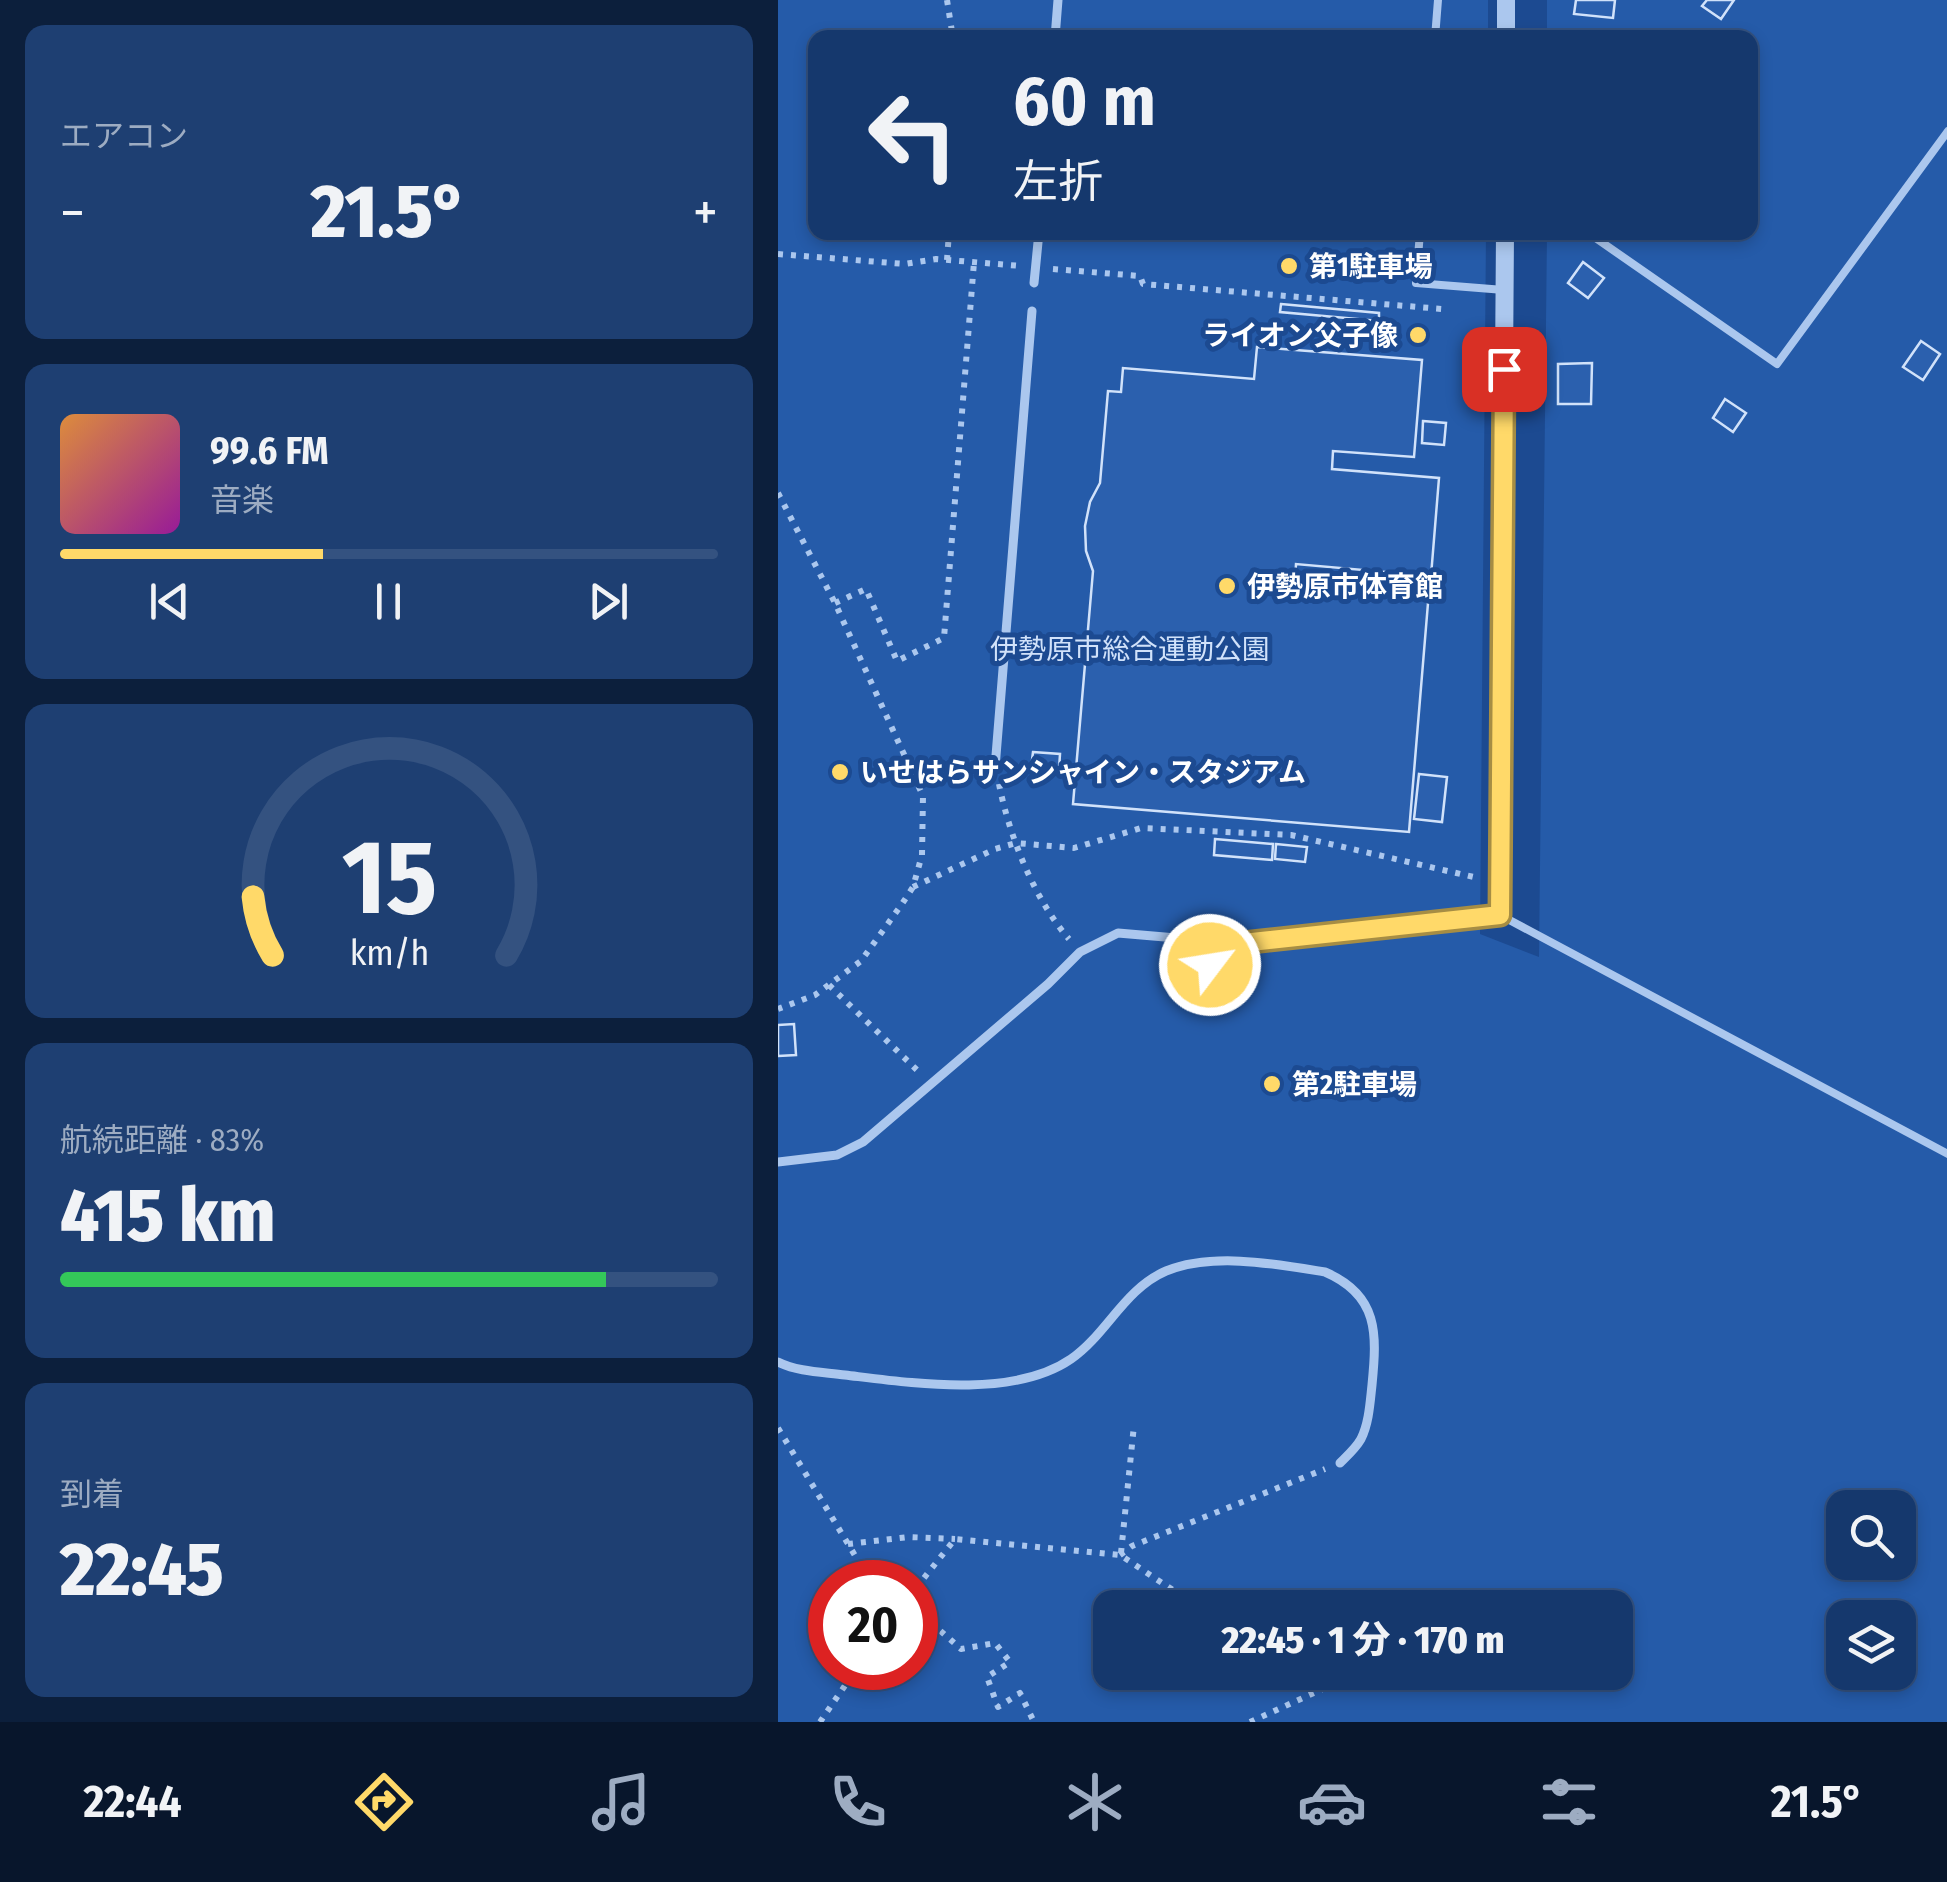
<!DOCTYPE html>
<html lang="ja">
<head>
<meta charset="utf-8">
<style>
	:root { --surface:#15386d; --page:#1e3f72; --text:#f1f3f6; --muted:#9dacc2; --line:#345280; --accent:#ffd969 }
	body { margin:0; font-family:"Fira Sans Condensed","Noto Sans JP",sans-serif; background:var(--page); color:var(--text); height:100vh; display:flex; flex-direction:column; font-size:38px; white-space:nowrap }
	* { box-sizing:border-box; margin:0 }
	p { font-size:32px; color:var(--muted) }
	.icon { flex:none; width:55px; height:55px; fill:none; stroke:currentColor; stroke-width:2; stroke-linecap:round; stroke-linejoin:round }
	.map { position:relative; flex:1; overflow:hidden }
	.sheet { display:flex; flex-direction:column; gap:25px; padding:25px; background:#0c1f3c; width:778px }
	.sheet>* { flex:none }
	.hud { position:absolute; left:30px; top:30px; width:950px; height:210px; border-radius:20px; box-shadow:0 5px 15px #0003,0 0 0 2px var(--line); background:#15386d; color:var(--text); overflow:hidden }
	.tools { position:absolute; left:1048px; top:1490px; display:grid; gap:20px }
	.tools a { display:grid; place-items:center; width:90px; height:90px; border-radius:20px; background:var(--surface); box-shadow:0 5px 15px #0003,0 0 0 2px var(--line); font-size:50px }
	.speed { position:absolute; left:30px; top:1560px; display:flex; gap:20px; font-size:50px; font-weight:700; text-align:center }
	.speed>* { display:grid; place-content:center; width:130px; height:130px; border-radius:50%; background:var(--surface); box-shadow:0 5px 15px #0003,0 0 0 2px var(--line); line-height:1 }
	.speed .limit { border:15px solid #d22; background:#fff; color:#111 }
	.pin { position:absolute; display:grid; place-items:center; width:85px; height:85px; color:#fff; margin:-42px; border-radius:20px; box-shadow:0 5px 15px #0006 }
	.me { position:absolute; width:110px; margin:-55px; rotate:59deg; stroke-linejoin:round; filter:drop-shadow(0 0 8px #0008) }
	.turn { display:flex; align-items:center; gap:35px; height:210px; padding:0 40px; font-size:45px }
	.turn .icon { width:130px; height:130px; stroke-width:2.5 }
	.turn b { display:block; font-size:70px; line-height:85px }
	.big { font-size:75px; font-weight:800; line-height:1.1 }
	.sheet .widget { flex:1; display:flex; flex-direction:column; justify-content:center; gap:15px; min-width:0; padding:0 35px; border-radius:20px; background:var(--page) }
	.sheet .dial { align-items:center; gap:0 }
	.dial svg { height:260px; overflow:visible; fill:none; stroke:var(--line); stroke-width:7; stroke-linecap:round; text-anchor:middle }
	.dial text { fill:var(--text); stroke:none }
	.song { display:flex; align-items:center; gap:30px }
	.cover { width:120px; height:120px; border-radius:15px; background:linear-gradient(135deg,hsl(30 70% 55%),hsl(300 70% 35%)) }
	.played { height:10px; border-radius:5px; background:linear-gradient(90deg,var(--accent) 40%,var(--line) 40%) }
	.keys { display:flex; justify-content:space-around; direction:ltr }
	.heat { display:flex; justify-content:space-between; align-items:center; font-size:55px; direction:ltr }
	.charge { height:15px; border-radius:8px; background:linear-gradient(90deg,#34c759 83%,var(--line) 0) }
	.trip { position:absolute; left:315px; top:1590px; width:540px; height:100px; border-radius:20px; background:var(--surface); box-shadow:0 5px 15px #0003,0 0 0 2px var(--line); font-weight:800; line-height:100px; text-align:center }
	.tabs { display:flex; height:160px; justify-content:space-around; align-items:center; background:#08162c; color:var(--muted) }
	.tabs .icon { width:70px; height:70px }
	.tabs .on { color:var(--accent) }
	.tabs b { font-size:45px; color:var(--text) }
	main { display:flex; flex:1; min-height:0 }
	.map>svg:first-child { display:block }
	.green { fill:#255ba9; fill-rule:evenodd }
	.building { fill:#2b60ae; stroke:#d1e2fa; stroke-width:2.5 }
	.lines { fill:none; stroke-linecap:round; stroke-linejoin:round }
	.path { stroke:#abc7ee; stroke-width:6; stroke-dasharray:5 8; stroke-linecap:butt }
	.service { stroke:#abc7ee; stroke-width:8 }
	.pedestrian { stroke:#abc7ee; stroke-width:9 }
	.tertiary { stroke:#abc7ee; stroke-width:18 }
	.route-casing { stroke:#a68d44; stroke-width:25 }
	.route { stroke:#ffd969; stroke-width:18 }
	.poi-dot { fill:#ffd969; stroke:#1c4a91; stroke-width:4 }
	.labels { text-anchor:middle; dominant-baseline:central; stroke-width:10; stroke-linejoin:round; paint-order:stroke }
	.poi-label { font-size:28px; font-weight:bold; fill:#fff; stroke:#1c4a91; text-anchor:start }
	.park-label { font-size:28px; fill:#d1e2fa; stroke:#1c4a91 }
</style>
</head>
<body>
<main>
<section class="sheet">
<div class="widget"><p>エアコン</p>
<div class="heat"><a>−</a><b class="big">21.5°</b><a>+</a></div>
</div>
<div class="widget">
<div class="song"><i class="cover"></i><div><b>99.6 FM</b><p>音楽</p></div></div>
<div class="played"></div>
<div class="keys"><svg class="icon" aria-label="previous" viewBox="0 0 24 24"><path d="M18 5L8 12l10 7zM5 5v14"/></svg><svg class="icon" aria-label="pause" viewBox="0 0 24 24"><path d="M8 5v14M16 5v14"/></svg><svg class="icon" aria-label="next" viewBox="0 0 24 24"><path d="M6 5l10 7-10 7zM19 5v14"/></svg></div>
</div>
<div class="widget dial"><svg viewBox="0 0 100 80">
<path d="M14 69A42 42 0 1 1 86 69"/>
<path d="M14 69A42 42 0 0 1 8 51" stroke="#ffd969"/>
<text x="50" y="56" font-size="32" font-weight="700">15</text>
<text x="50" y="72" font-size="11">km/h</text>
</svg></div>
<div class="widget"><p>航続距離 · 83%</p><b class="big">415 km</b><div class="charge"></div></div>
<div class="widget"><p>到着</p><b class="big">22:45</b></div>
</section>
<div class="map">
<svg width="1170" height="1722" viewBox="0 0 1170 1722">
	<rect width="100%" height="100%" fill="#1c4a91"/>
	<!-- green -->
	<path class="green" d="M0,0H710V37L38,38V232L708,233L702,934L761,957L769,233L972,232V38L769,37V0H1169V1722H0ZM1065,1508H1120V1562H1065ZM52,1582H138V1668H52ZM332,1608H838V1672H332ZM1065,1618H1120V1672H1065Z"/>
	<!-- building -->
	<g class="building">
		<path d="M798,0H837L835,18L796,14Z"/>
		<path d="M929,0H956L943,19L924,6Z"/>
		<path d="M805,262L826,278L810,298L790,283Z"/>
		<path d="M503,304L601,313V321L502,312Z"/>
		<path d="M1143,341L1162,354L1145,380L1125,367Z"/>
		<path d="M479,347L644,360L636,457L555,451L554,469L661,478L653,576L518,564L517,580L651,591L631,832L295,804L315,571L308,551L307,526L312,502L322,483L330,391L343,392L345,368L476,379Z"/>
		<path d="M814,363L813,404H780V364Z"/>
		<path d="M947,399L968,413L955,432L935,418Z"/>
		<path d="M645,421L668,423L666,445L644,443Z"/>
		<path d="M255,752L282,754L281,770L253,768Z"/>
		<path d="M641,774L669,777L664,822L636,819Z"/>
		<path d="M437,839L495,844L494,860L436,855Z"/>
		<path d="M498,844L529,847L527,862L497,859Z"/>
		<path d="M16,1024L18,1055L0,1056V1025Z"/>
	</g>
	<g class="lines">
		<!-- path -->
		<g class="path">
			<path d="M169,0L175,38"/>
			<path d="M0,254L127,264L158,259L243,266"/>
			<path d="M169,260L171,232"/>
			<path d="M275,269L362,276L365,284L664,309"/>
			<path d="M0,493L57,603L145,796L144,855L135,887L124,904L83,961L37,995L0,1009"/>
			<path d="M57,603L88,589L119,661L166,638L196,262"/>
			<path d="M221,784C231,835 256,899 291,939"/>
			<path d="M135,887L217,849L238,843L296,848L363,828L513,835L700,878"/>
			<path d="M51,985L140,1071"/>
			<path d="M0,1428L93,1582"/>
			<path d="M70,1544L131,1537L177,1539"/>
			<path d="M343,1553L356,1425"/>
			<path d="M342,1555L354,1546L547,1469"/>
			<path d="M138,1588L177,1539L342,1555L422,1608"/>
			<path d="M138,1628L158,1627L183,1649L217,1643L232,1662L209,1677L220,1707L242,1693L256,1722"/>
			<path d="M42,1722L79,1668"/>
			<path d="M472,1722L549,1687L526,1672"/>
		</g>
		<!-- service -->
		<g class="service">
			<path d="M657,38L660,0"/>
			<path d="M642,232L638,283L726,290"/>
			<path d="M809,232L999,364L1170,131"/>
			<path d="M431,965L435,952L446,945L722,915L1170,1154"/>
		</g>
		<!-- pedestrian -->
		<g class="pedestrian">
			<path d="M277,38L280,0"/>
			<path d="M256,283L261,232"/>
			<path d="M217,768L254,311"/>
			<path d="M0,1162L59,1155L85,1142L270,984L302,952L340,933L410,939"/>
			<path d="M0,1362C20,1372 45,1372 67,1375C133,1383 235,1399 293,1359C329,1334 346,1289 388,1271C435,1252 498,1264 547,1272C601,1295 599,1334 594,1385C592,1403 591,1423 583,1439C578,1448 569,1456 562,1463"/>
		</g>
		<!-- tertiary -->
		<g class="tertiary">
			<path d="M728,38V0"/>
			<path d="M722,915L727,232"/>
		</g>
	</g>
	<g class="lines">
		<defs>
			<path id="route" d="M432,965L435,952L446,945L722,915L726,369"/>
		</defs>
		<!-- route casing -->
		<use href="#route" class="route-casing"/>
		<!-- route -->
		<use href="#route" class="route"/>
	</g>
	<!-- markers -->
	<g class="poi-dot">
		<circle cx="511" cy="266" r="10"/>
		<circle cx="640" cy="335" r="10"/>
		<circle cx="449" cy="586" r="10"/>
		<circle cx="62" cy="772" r="10"/>
		<circle cx="494" cy="1084" r="10"/>
	</g>
	<g class="labels">
		<!-- poi labels -->
		<g class="poi-label">
			<text x="531" y="266">第1駐車場</text>
			<text x="620" y="335" text-anchor="end">ライオン父子像</text>
			<text x="469" y="586">伊勢原市体育館</text>
			<text x="82" y="772">いせはらサンシャイン・スタジアム</text>
			<text x="514" y="1084">第2駐車場</text>
		</g>
		<!-- park labels -->
		<g class="park-label">
			<text x="352" y="649">伊勢原市総合運動公園</text>
		</g>
	</g>
</svg>
<div class="tools">
<a><svg class="icon" aria-label="search" viewBox="0 0 24 24"><circle cx="10" cy="10" r="6"/><path d="M15 15l6 6"/></svg></a>
<a><svg class="icon" aria-label="layers" viewBox="0 0 24 24"><path d="M12 4l9 5-9 5-9-5zM3 14l9 5 9-5"/></svg></a>
</div>
<div class="speed"><div class="limit">20</div></div>
<div class="pin" style="left:726px;top:369px;background:#d93025"><svg class="icon" aria-label="arrive" viewBox="0 0 24 24"><path d="M6 21V4h12l-3 4 3 4H6"/></svg></div>
<svg class="me" style="left:432px;top:965px" viewBox="-20 -20 40 40"><circle r="17" fill="#ffd969" stroke="#fff" stroke-width="3"/><path d="M0-11L8 9 0 5-8 9z" fill="#fff"/></svg>
<div class="trip">22:45 · 1 分 · 170 m</div>
<div class="hud">
<div class="turn"><svg class="icon" aria-label="left" viewBox="0 0 24 24"><path d="M17 20v-9H6M10 6l-5 5 5 5"/></svg><div><b>60 m</b>左折</div></div>
</div>
</div>
</main>
<nav class="tabs">
<b>22:44</b>
<svg class="icon on" aria-label="directions" viewBox="0 0 24 24"><path d="M12 3l9 9-9 9-9-9zM9 14v-3h6M13 9l2 2-2 2"/></svg>
<svg class="icon" aria-label="music" viewBox="0 0 24 24"><path d="M9 18V5l10-2v13"/><circle cx="6" cy="18" r="3"/><circle cx="16" cy="16" r="3"/></svg>
<svg class="icon" aria-label="phone" viewBox="0 0 24 24"><path d="M5 4h4l2 5-3 2q2 4 5 5l2-3 5 2v4C11 20 4 13 5 4z"/></svg>
<svg class="icon" aria-label="climate" viewBox="0 0 24 24"><path d="M12 3v18M4 7l16 10M4 17L20 7"/></svg>
<svg class="icon" aria-label="car" viewBox="0 0 24 24"><path d="M5 17H2v-5l4-1 3-4h7l3 4 3 1v5h-3M9 17h6M6 11h13"/><circle cx="7" cy="17" r="2"/><circle cx="17" cy="17" r="2"/></svg>
<svg class="icon" aria-label="filters" viewBox="0 0 24 24"><path d="M4 7h16M4 17h16"/><circle cx="9" cy="7" r="2"/><circle cx="15" cy="17" r="2"/></svg>
<b>21.5°</b>
</nav>
</body>
</html>
